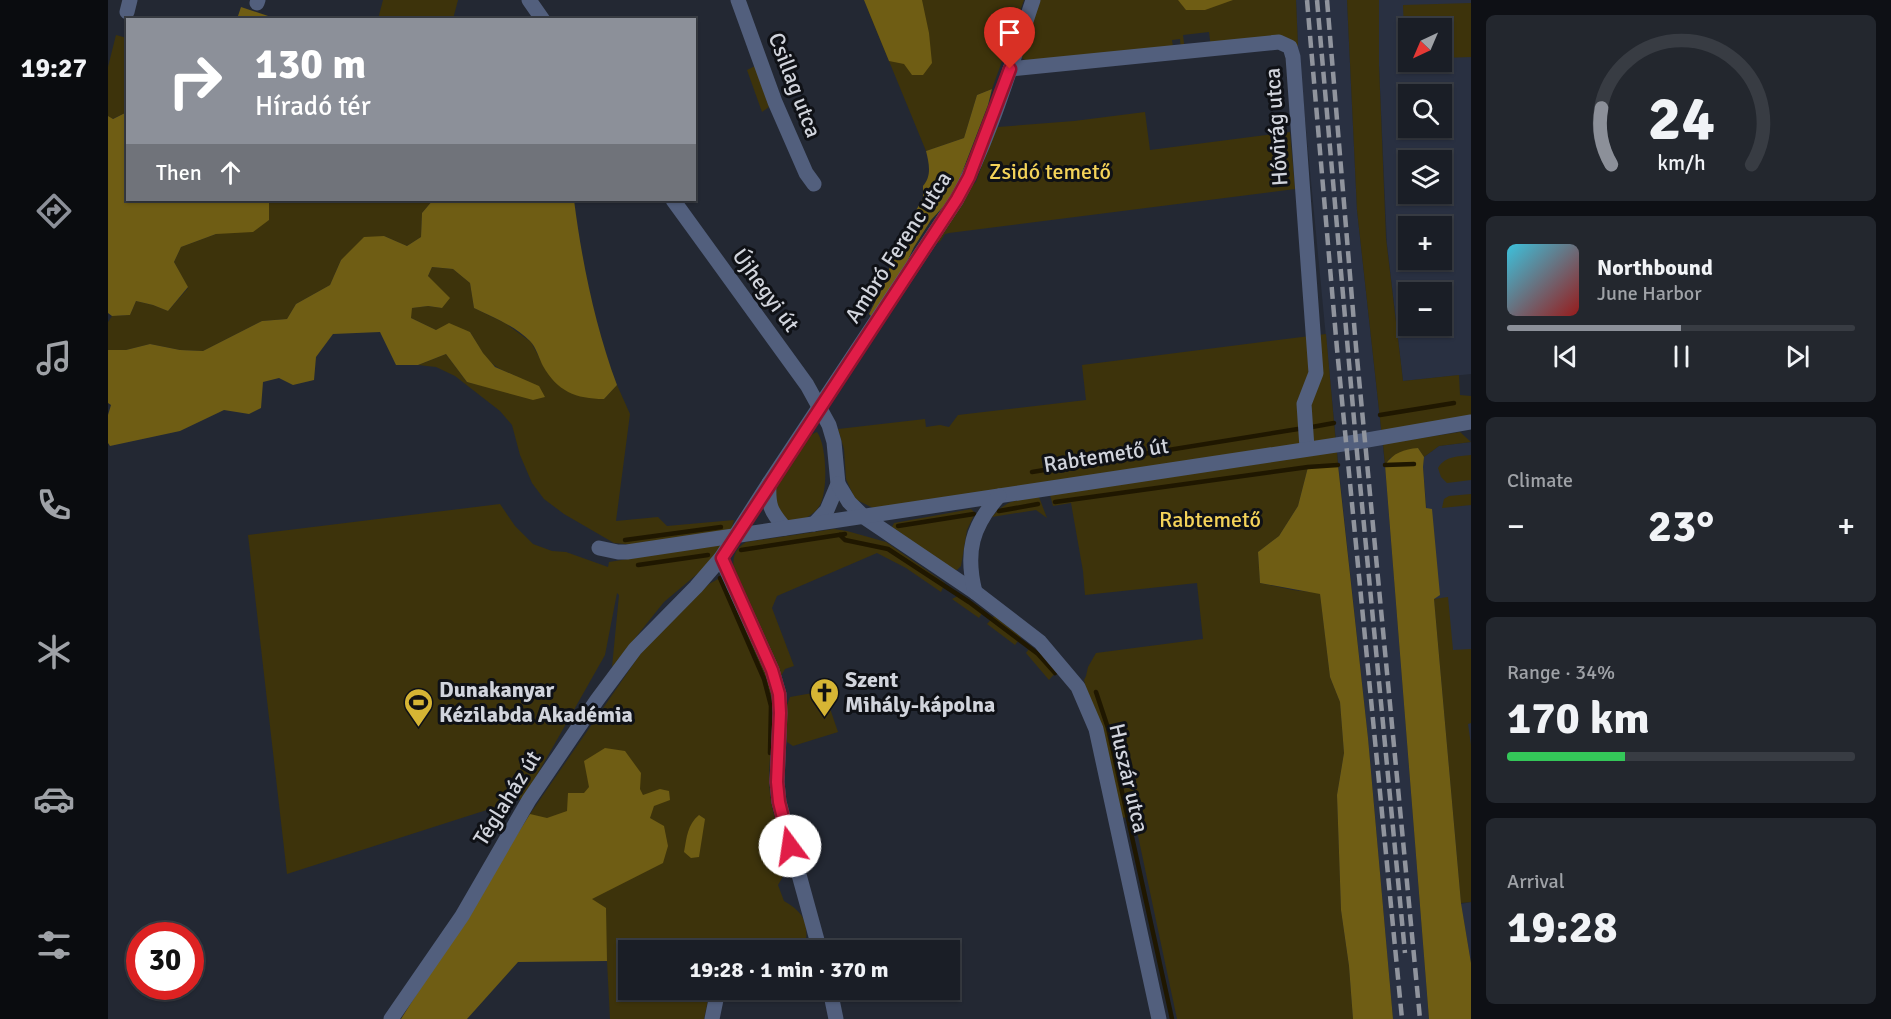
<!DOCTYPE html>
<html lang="en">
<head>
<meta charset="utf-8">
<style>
	:root { --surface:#1a1e26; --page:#23272e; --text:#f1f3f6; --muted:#9fa2a7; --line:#383c43; --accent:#8c9099 }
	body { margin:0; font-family:Signika,sans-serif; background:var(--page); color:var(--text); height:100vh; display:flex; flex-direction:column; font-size:22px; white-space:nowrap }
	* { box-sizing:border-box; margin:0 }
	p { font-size:20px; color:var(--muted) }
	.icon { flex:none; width:33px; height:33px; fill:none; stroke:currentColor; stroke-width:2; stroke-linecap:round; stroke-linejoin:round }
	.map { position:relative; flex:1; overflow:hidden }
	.details { display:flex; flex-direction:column; gap:15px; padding:15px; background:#0e1015; width:420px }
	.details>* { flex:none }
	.top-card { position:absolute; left:18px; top:18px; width:570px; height:183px; border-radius:0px; box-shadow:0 2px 4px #0004,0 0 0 2px var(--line); background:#8c9099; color:#fff; overflow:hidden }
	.needle { width:39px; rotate:224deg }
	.buttons { position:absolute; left:1290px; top:18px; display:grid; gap:12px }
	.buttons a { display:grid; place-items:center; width:54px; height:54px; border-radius:0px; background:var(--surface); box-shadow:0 2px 4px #0004,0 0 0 2px var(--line); font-size:30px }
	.speed { position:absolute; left:18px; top:922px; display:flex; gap:12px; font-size:30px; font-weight:700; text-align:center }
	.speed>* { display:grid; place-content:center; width:78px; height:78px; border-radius:50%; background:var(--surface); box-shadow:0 2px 4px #0004,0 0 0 2px var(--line); line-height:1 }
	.speed .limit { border:9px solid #d22; background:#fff; color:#111 }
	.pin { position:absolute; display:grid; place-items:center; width:51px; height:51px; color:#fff; margin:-62px -26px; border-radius:50% 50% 50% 0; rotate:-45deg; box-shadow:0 0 6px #0007 }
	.pin .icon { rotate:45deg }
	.me { position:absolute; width:66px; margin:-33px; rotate:346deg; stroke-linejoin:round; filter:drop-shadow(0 0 4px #0008) }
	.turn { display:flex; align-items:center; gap:21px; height:126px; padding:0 30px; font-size:27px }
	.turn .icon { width:78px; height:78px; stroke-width:2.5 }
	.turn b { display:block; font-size:42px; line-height:51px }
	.then { display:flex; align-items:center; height:57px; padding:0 30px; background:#0003; gap:12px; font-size:22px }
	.big { font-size:45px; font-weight:700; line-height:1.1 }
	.details .widget { flex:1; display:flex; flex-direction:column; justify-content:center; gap:9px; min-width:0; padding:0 21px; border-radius:9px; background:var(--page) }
	.details .dial { align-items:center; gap:0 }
	.dial svg { height:156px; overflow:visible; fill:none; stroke:var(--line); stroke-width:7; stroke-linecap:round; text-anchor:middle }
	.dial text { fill:var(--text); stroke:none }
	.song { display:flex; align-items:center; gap:18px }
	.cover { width:72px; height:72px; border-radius:9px; background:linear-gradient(135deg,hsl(190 70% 55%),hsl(0 70% 35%)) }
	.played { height:6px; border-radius:3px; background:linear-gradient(90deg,var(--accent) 50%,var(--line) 50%) }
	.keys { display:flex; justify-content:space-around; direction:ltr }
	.heat { display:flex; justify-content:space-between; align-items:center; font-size:33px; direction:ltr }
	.charge { height:9px; border-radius:4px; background:linear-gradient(90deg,#34c759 34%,var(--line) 0) }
	.trip { position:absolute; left:510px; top:940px; width:342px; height:60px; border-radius:0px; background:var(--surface); box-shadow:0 2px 4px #0004,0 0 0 2px var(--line); font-weight:700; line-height:60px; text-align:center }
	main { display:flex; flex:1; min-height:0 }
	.tab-bar { display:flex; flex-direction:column; width:108px; justify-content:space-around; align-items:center; background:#0a0c0f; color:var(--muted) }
	.tab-bar .icon { width:42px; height:42px }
	.tab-bar .selected { color:var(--accent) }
	.tab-bar b { font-size:27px; color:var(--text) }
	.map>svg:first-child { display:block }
	.built { fill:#293041; fill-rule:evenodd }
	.green { fill:#3d330b }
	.forest { fill:#6f5d14 }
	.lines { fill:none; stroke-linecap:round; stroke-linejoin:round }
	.stream { stroke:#1f1700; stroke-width:4.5 }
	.minor { stroke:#525f7d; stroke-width:15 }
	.rail { stroke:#90949d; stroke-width:4.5; stroke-dasharray:12 6; stroke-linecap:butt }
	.route-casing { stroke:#92132f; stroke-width:15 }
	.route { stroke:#e11d48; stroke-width:10 }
	.labels { text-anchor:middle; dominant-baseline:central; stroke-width:6; stroke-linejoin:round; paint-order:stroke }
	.street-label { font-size:22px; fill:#d1d4dc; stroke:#0f1116 }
	.park-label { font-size:22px; fill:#f4d359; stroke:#0f1116 }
	.poi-label { font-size:22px; font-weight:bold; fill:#d1d4dc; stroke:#0f1116; text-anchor:start }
</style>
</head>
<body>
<main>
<nav class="tab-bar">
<b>19:27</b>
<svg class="icon selected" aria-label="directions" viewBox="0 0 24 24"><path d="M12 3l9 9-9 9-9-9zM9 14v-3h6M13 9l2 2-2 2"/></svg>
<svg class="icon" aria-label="music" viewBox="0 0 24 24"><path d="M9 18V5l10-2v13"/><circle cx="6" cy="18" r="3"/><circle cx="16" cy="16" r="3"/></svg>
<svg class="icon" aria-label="phone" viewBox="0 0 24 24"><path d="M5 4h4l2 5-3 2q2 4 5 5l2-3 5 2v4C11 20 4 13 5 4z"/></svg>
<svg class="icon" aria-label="climate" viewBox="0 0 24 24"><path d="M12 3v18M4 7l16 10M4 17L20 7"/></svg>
<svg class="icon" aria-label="car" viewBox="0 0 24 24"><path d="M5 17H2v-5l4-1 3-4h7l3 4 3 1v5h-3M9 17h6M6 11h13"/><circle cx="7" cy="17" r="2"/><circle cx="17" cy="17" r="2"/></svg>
<svg class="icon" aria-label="filters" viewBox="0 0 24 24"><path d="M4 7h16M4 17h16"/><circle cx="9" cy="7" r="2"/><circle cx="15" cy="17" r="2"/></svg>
</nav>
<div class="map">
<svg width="1363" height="1019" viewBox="0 0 1363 1019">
	<rect width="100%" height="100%" fill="#232833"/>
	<!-- built -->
	<g class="built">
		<path d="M1188,0H1239L1249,210L1277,465L1321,1019H1285L1260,738L1229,452L1190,46Z"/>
		<path d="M1271,0H1363V374L1295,381L1279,244L1271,66ZM1300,28H1334V62H1300ZM1300,94H1334V128H1300ZM1300,160H1334V194H1300ZM1300,226H1334V260H1300ZM1300,292H1334V326H1300Z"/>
		<path d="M1363,442V896L1326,599L1315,467L1316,457L1331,446Z"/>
		<path d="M1363,902V963L1353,904Z"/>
	</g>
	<!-- green -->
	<g class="green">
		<path d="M275,0H350L345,19H270Z"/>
		<path d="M760,0H916L884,89L869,95L856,138L818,151L760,10Z"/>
		<path d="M925,0H1188L1190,46L1103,48L1101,32L1075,35L1077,51L1073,52L1072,39L1064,40L1066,53L925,67L908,53Z"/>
		<path d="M1239,0H1271V66L1278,238L1295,381L1351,375L1352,395L1363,396V420L1274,437L1249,210Z"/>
		<path d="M1363,3V57L1334,58V28H1300V59H1297L1295,5Z"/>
		<path d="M8,35L19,38V89L17,113L4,119L0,116V67Z"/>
		<path d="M647,66L661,107L654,112L639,70Z"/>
		<path d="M1037,112L1042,150L1182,132L1187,189L841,233L837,234L831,243L825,237L849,199L868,182L886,131L890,127L966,121Z"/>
		<path d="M161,200H325L314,213L313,237L299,246L276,236L233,260L222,285L188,304L179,319L154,321L95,351L72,350L42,344L18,350H0V322L4,316L22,315L28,301L45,305L60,311L80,288L66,262L73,247L108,234L161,220Z"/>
		<path d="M324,267L345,269L362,283L366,308L397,323L423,342L439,372L496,399L509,385L522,414L508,521L550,517L559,526L626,520L623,531L527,545L506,543L456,514L436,499L424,483L412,455L404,425L392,411L347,376L328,367L310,365L338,354L359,382L388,389L408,376C379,365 378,358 362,332L328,330L303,318V308L320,306L334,308L320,276Z"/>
		<path d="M1218,334L1228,444L765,508L747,499L738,479L736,449L730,429L817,419L818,427L832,425L841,427L850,415L978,400L974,365Z"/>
		<path d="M709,432C719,446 720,490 712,505C705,518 679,531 669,514C666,509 666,498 665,491L702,435Z"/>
		<path d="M1352,432L1363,442L1331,446L1316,457L1310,448L1282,458L1277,465L1275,444Z"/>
		<path d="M1229,452L1230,465L1200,467L1190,506L1171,536L1150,552L1152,583L1185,590L1212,593L1222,677L1232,702L1236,753L1229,795L1233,910L1241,966L1245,1019H1069L1026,817L1009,818L976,680L978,676L980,667L988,653L1095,639L1089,583L977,595L975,571L963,503L945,506L942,495Z"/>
		<path d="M1363,455V480L1339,483L1333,477L1330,468C1338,455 1350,457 1363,455Z"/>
		<path d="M1363,494V505L1334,508L1336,499L1341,496Z"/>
		<path d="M931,497L939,518L928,510L884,517C899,499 909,500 931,497Z"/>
		<path d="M392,504L407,526L425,544L444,551L458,552L500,567L501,562L615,544L594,570L556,602L504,667L511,595L509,593L497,655L416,798L179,874L140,535Z"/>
		<path d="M863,509L867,513L859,530L853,566L849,570L842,569L784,527L786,523Z"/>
		<path d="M726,529L739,531L778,542L837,583L833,592L798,568L769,553L669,596L664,608L686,666L677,669L673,676L626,572C624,559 626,549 638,542Z"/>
		<path d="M610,579L616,583C633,618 655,655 663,693C669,727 658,760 662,794C665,818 675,843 681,866L670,885L676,901C693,911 700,919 698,940C672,950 644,942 617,948L615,951H520V990H602L596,1019H502L499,961L422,814L533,653L601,584Z"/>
		<path d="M853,594L876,610L871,618L844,599Z"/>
		<path d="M1340,597L1345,650L1363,649V723L1360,724L1363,745V902L1353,903L1326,599Z"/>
		<path d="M886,616L913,637L907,645L879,624Z"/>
		<path d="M923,646L949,671L941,680L918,653Z"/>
		<path d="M716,691L730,732L685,746L679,742L677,710L682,697Z"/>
	</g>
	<!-- forest -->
	<g class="forest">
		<path d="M756,0H814L821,33L824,63L815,75H804L796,64L781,61Z"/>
		<path d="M1070,0H1125L1097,10H1078Z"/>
		<path d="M133,7L169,19H129Z"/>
		<path d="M19,89L20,200H161V220L145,232L108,234L73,247L66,262L80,287L60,311L45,305L28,301L22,315L4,316L0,313V116L5,119L17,113Z"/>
		<path d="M884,89L880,105L845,196L823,220L806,247L796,268L764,317L761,314L778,281L783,262L792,245L796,232L815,198V186C824,176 821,163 818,151L856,138L869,95Z"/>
		<path d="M325,200H466C474,262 487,326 509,385L496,399C468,399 449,391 435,366C431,358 428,347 422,341C407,326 385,317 366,308L362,283L345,269L324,267L320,276L342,298L334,308L320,306L304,308L303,318L328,330L341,323L362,332L375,353L387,367L431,386L437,397L425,400L359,382L338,354L310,365H288L272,332L225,334L208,357L206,380L185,385L171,378L155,382L153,408L141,414L116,410L72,431L2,446L0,443V415L3,405L0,403V350H18L42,344L72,350L95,351L154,321L179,319L188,304L222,285L233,260L256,237L276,236L299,246L313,237L314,213Z"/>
		<path d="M1310,448L1316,457L1315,467L1318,508L1324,509L1332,595L1326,599L1353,903L1363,963V1019H1321L1277,465C1285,453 1296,449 1310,448Z"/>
		<path d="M1230,465L1260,738L1285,1019H1245L1241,966L1233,910L1229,795L1236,753L1232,702L1222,677L1212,594L1152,583L1150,552L1171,536L1190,506L1200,467Z"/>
		<path d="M497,748L517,751L533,773L532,789L535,795L552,789L561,791L562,800L546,806L542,818L556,826L560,846L555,863L484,899L498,908L499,961L410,962L359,1019H293L422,814L439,818L459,811L460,793H476L481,787L476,761Z"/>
		<path d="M591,815L597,819L591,857L583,858L576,852C579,837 579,825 591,815Z"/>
	</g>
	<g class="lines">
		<!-- stream -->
		<g class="stream">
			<path d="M1272,415L1346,403"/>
			<path d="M1204,427L1226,423"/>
			<path d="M1277,465L1306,464"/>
			<path d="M924,472L1190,429"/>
			<path d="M947,502L1200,467L1230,465"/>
			<path d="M891,511L930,504"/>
			<path d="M790,526L866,514"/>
			<path d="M732,535L737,540L780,549L861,602L930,654L947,673"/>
			<path d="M517,540L613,527"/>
			<path d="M633,550L737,534"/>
			<path d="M530,565L600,555"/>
			<path d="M612,578L656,679L663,706L662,753"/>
			<path d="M988,692L1000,728L1064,1019"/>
		</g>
		<!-- minor -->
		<g class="minor">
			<path d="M421,0L435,20"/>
			<path d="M630,0L667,102L698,173L706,184"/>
			<path d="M149,3L150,0"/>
			<path d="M19,12L22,0"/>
			<path d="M902,69L1171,42L1182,47L1185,57L1208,373L1196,404L1199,448"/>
			<path d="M565,200L699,385L721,425L726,442L730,484L719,510L706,524"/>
			<path d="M661,483C660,505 662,511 677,528"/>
			<path d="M730,484L741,502L756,517L867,592L932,642L970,687L988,729L1051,1019"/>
			<path d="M491,548L510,552H519L1248,442L1363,422"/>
			<path d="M867,592C857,552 864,526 891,496"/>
			<path d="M712,951L671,802L669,782L672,713L671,694L664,670L613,558L661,483L849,199C882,139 903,65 925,0"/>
			<path d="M722,990L728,1019"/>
			<path d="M283,1019L354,916L421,800L489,700L527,649L588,587L613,558"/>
			<path d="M604,1019L610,990"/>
		</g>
		<!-- rail -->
		<g class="rail">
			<path d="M1199,0L1229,349L1294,1019"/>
			<path d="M1209,0L1248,442L1297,953"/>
			<path d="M1219,0L1248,347L1312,1019"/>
		</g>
	</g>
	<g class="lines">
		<defs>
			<path id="route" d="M682,846L671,802L669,782L672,713L671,694L664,670L614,558L849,199L861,177L902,69"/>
		</defs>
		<!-- route casing -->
		<use href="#route" class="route-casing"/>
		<!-- route -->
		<use href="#route" class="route"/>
	</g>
	<!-- icons -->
	<defs>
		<symbol id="church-pin" viewBox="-11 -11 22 30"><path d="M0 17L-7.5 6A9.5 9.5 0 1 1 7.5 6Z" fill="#d6b534" stroke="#0f1116"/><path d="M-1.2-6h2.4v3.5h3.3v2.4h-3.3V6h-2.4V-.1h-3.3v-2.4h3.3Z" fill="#111"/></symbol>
		<symbol id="stadium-pin" viewBox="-11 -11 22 30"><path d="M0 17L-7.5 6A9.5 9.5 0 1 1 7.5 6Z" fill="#d6b534" stroke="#0f1116"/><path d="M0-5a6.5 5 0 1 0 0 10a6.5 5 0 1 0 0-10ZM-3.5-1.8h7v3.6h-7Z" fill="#111"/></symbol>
	</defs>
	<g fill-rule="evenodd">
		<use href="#church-pin" x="700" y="676" width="33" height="45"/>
		<use href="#stadium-pin" x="294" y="686" width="33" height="45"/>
	</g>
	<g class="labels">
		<!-- street labels -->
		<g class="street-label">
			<text transform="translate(687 85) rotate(69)">Csillag utca</text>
			<text transform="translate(1168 127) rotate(-94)">Hóvirág utca</text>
			<text transform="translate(790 247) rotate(-57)">Ambró Ferenc utca</text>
			<text transform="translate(658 290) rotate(54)">Újhegyi út</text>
			<text transform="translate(998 455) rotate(-9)">Rabtemető út</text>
			<text transform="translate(1021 778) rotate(77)">Huszár utca</text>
			<text transform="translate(399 798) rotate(-58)">Téglaház út</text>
		</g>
		<!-- park labels -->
		<g class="park-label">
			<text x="942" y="171">Zsidó temető</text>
			<text x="1102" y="519">Rabtemető</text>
		</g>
		<!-- poi labels -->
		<g class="poi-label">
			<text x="737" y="679">Szent<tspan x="737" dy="25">Mihály-kápolna</tspan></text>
			<text x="331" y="689">Dunakanyar<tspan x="331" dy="25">Kézilabda Akadémia</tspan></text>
		</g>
	</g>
</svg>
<div class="buttons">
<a><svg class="needle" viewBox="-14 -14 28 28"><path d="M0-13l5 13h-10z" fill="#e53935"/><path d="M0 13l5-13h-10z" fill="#9fa2a7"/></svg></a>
<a><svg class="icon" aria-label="search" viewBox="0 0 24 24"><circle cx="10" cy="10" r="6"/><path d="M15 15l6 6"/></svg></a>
<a><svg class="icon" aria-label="layers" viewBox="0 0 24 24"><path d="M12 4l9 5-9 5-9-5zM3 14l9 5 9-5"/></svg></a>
<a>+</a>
<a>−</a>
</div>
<div class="speed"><div class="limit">30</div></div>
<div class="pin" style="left:902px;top:69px;background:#d93025"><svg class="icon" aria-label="arrive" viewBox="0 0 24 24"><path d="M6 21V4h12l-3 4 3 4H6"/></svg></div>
<svg class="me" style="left:682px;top:846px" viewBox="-20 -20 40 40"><circle r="19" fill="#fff"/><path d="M0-13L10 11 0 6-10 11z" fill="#e11d48"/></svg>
<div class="trip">19:28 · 1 min · 370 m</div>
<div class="top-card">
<div class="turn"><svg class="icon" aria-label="right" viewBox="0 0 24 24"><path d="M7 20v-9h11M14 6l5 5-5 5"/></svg><div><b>130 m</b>Híradó tér</div></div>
<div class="then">Then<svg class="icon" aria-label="ahead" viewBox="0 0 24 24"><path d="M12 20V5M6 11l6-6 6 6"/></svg></div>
</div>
</div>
<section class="details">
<div class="widget dial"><svg viewBox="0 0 100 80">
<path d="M14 69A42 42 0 1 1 86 69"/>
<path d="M14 69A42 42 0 0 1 9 40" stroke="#8c9099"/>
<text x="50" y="56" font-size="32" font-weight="700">24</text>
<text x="50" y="72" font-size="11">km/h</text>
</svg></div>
<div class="widget">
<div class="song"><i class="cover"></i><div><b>Northbound</b><p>June Harbor</p></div></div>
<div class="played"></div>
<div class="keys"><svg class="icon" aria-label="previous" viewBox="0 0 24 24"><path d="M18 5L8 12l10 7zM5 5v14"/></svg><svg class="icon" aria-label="pause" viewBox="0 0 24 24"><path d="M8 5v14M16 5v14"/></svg><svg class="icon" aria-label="next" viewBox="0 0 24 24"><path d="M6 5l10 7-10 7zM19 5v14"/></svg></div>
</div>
<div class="widget"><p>Climate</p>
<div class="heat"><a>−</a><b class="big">23°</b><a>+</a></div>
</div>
<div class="widget"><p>Range · 34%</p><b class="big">170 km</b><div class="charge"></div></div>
<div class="widget"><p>Arrival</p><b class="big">19:28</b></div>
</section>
</main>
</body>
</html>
